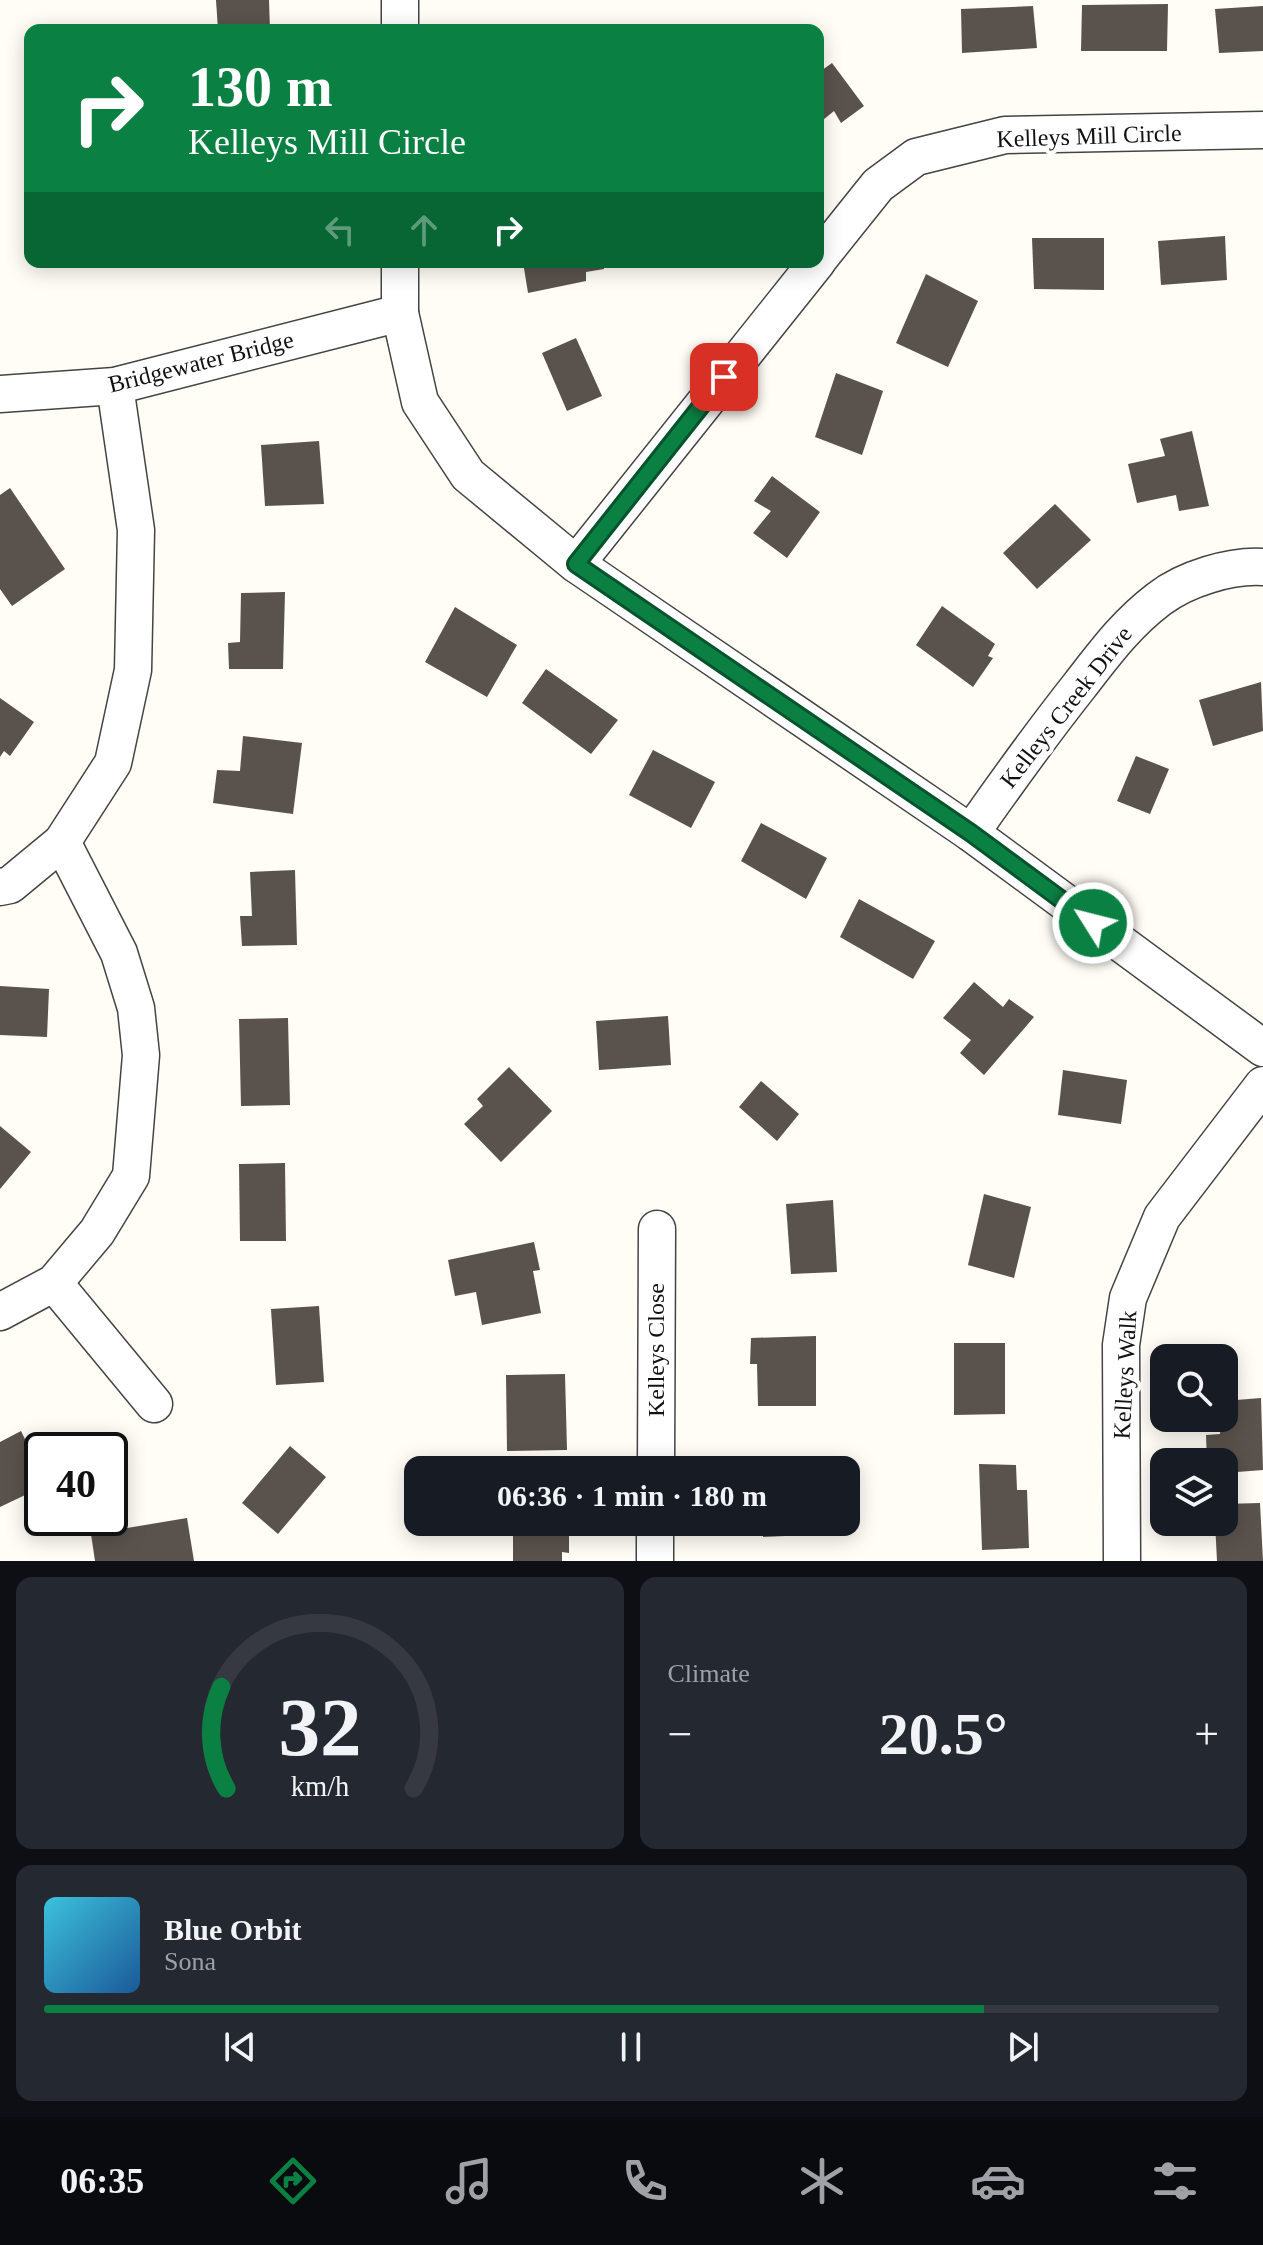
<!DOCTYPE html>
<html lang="en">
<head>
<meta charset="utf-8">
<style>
	:root { --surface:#171b24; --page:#242831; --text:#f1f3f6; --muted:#9ea1a6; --line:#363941; --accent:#0b8043 }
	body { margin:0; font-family:Georgia,serif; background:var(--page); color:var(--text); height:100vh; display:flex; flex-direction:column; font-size:30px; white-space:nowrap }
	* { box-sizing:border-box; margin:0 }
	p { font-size:26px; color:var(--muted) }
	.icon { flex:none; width:44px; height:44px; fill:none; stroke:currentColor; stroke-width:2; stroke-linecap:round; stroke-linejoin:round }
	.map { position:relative; height:1561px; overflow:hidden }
	.panel { display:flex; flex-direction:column; gap:16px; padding:16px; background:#0d0f14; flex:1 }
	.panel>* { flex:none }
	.guide { position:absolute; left:24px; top:24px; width:800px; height:244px; border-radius:16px; box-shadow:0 4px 20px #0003; background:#0b8043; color:#fff; overflow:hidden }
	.fabs { position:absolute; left:1150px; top:1344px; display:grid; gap:16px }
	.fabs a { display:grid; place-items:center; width:88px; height:88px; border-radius:16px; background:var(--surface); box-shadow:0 4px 20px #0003; font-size:40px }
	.speed { position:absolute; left:24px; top:1432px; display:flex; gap:16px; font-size:40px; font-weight:700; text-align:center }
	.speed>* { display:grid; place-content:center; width:104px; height:104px; border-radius:50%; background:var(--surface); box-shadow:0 4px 20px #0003; line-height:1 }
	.speed .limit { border:4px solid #111; border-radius:12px; background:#fff; color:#111 }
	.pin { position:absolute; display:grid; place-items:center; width:68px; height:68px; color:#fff; margin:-34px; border-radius:16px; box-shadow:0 4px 12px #0006 }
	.me { position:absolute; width:88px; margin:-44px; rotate:306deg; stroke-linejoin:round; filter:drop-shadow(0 0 6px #0008) }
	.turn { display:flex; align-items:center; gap:28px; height:168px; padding:0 32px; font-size:36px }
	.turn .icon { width:104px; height:104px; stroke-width:2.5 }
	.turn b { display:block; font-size:56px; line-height:68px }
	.lanes { display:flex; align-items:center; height:76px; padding:0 32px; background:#0003; justify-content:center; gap:40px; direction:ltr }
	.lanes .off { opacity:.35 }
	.big { font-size:60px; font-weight:600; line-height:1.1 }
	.panel .tile { flex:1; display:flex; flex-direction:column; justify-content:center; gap:12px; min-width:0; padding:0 28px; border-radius:16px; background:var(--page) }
	.panel .dial { align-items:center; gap:0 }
	.dial svg { height:208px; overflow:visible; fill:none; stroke:var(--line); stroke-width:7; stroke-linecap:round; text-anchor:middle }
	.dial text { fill:var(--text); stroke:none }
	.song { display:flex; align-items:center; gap:24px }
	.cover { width:96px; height:96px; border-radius:12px; background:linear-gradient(135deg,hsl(190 70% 55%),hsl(210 70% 35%)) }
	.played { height:8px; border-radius:4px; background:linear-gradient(90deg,var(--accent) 80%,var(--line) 80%) }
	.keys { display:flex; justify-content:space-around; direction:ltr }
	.heat { display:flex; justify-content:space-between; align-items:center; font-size:44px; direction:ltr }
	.panel .tiles { flex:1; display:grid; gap:16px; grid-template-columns:1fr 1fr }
	.tile:last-child { grid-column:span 2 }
	.trip { position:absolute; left:404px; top:1456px; width:456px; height:80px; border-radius:16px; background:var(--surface); box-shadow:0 4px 20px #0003; font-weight:600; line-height:80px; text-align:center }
	.dock { display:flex; height:128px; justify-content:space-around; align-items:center; background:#090b0e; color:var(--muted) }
	.dock .icon { width:56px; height:56px }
	.dock .current { color:var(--accent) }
	.dock b { font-size:36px; color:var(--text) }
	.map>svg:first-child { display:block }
	.building { fill:#5a524d }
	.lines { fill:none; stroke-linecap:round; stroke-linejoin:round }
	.minor-casing { stroke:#444; stroke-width:39 }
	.minor { stroke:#fff; stroke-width:36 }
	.route-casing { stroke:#07532c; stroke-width:20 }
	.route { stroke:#0b8043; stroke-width:14 }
	.labels { text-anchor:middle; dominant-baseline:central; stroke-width:8; stroke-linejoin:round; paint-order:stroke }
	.street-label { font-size:24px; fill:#111; stroke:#fff }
</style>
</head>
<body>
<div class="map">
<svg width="1263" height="1561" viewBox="0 0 1263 1561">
	<rect width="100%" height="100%" fill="#fffdf5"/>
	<!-- building -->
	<g class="building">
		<path d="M216,0H269L270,30H218Z"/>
		<path d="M1168,4L1167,51H1081L1082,5Z"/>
		<path d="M1033,6L1037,48L962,53L961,9Z"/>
		<path d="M1263,6V51L1219,53L1215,9Z"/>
		<path d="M832,63L864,106L841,123L834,111L818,124V73Z"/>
		<path d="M1225,236L1227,280L1161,285L1158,241Z"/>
		<path d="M1032,238H1104V290L1034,289Z"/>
		<path d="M148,262H194V265L148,267Z"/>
		<path d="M523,262H603L604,269L586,272V281L528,293Z"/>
		<path d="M926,274L978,301L948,367L896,343Z"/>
		<path d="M576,338L602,396L567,411L542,353Z"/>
		<path d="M836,373L883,391L862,455L815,437Z"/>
		<path d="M1192,431L1209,506L1179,511L1176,495L1137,503L1128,464L1165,456L1160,439Z"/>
		<path d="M319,441L324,504L265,506L261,445Z"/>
		<path d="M772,476L820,512L787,558L753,533L771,511L754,501Z"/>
		<path d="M10,488L65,569L12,606L0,589V495Z"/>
		<path d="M1055,504L1091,540L1037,589L1003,553Z"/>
		<path d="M285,592L283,669H229L228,643L240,642L241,593Z"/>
		<path d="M942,606L995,644L988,656L993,658L973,687L916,645Z"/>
		<path d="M455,607L517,645L487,697L425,662Z"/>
		<path d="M546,669L618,720L591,754L522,703Z"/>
		<path d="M1261,682L1263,731L1213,746L1199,700Z"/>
		<path d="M0,698L34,722L10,756L4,751L0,757Z"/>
		<path d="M243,736L302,743L293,814L213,803L217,770L240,771Z"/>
		<path d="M653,750L715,782L691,828L629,795Z"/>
		<path d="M1136,756L1169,769L1150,814L1117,801Z"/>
		<path d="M761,823L827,858L806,899L741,861Z"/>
		<path d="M295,870L297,945L242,946L240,916H252L250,872Z"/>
		<path d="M859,899L935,941L913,979L840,937Z"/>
		<path d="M974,982L1003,1007L1009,999L1034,1017L984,1075L960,1053L971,1040L943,1018Z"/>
		<path d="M0,986L49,989L47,1037L0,1035Z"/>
		<path d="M668,1016L671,1065L599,1070L596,1021Z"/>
		<path d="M288,1018L290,1105L241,1106L239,1019Z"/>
		<path d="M509,1067L552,1111L501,1162L464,1124L483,1106L477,1099Z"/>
		<path d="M1063,1070L1127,1080L1121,1124L1058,1115Z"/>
		<path d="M761,1081L799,1114L777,1141L739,1107Z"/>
		<path d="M0,1126L31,1152L0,1189Z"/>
		<path d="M285,1163L286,1241H240L239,1164Z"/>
		<path d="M984,1194L1031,1207L1014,1278L968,1265Z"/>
		<path d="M833,1200L837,1272L791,1274L786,1204Z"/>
		<path d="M534,1242L540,1270L533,1271L541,1313L482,1325L476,1292L455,1296L448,1260Z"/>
		<path d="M319,1306L324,1382L276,1385L271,1309Z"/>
		<path d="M816,1336V1406H758L757,1364H750L751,1338Z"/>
		<path d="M954,1343H1005V1414L954,1415Z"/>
		<path d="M565,1374L567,1450L507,1451L506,1375Z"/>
		<path d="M1261,1398L1263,1470L1224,1473V1462H1207L1206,1435L1220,1434V1418H1224V1401Z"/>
		<path d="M21,1431L42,1474V1487L0,1507V1442Z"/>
		<path d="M290,1446L326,1477L278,1534L242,1503Z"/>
		<path d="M807,1460V1470H762V1462Z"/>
		<path d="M979,1464L1016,1465L1017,1490H1027L1029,1548L982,1550Z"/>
		<path d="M1260,1503L1263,1561H1217L1215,1522H1224V1504Z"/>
		<path d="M187,1518L194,1561H95L91,1534Z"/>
		<path d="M513,1522H569V1553L562,1552V1561H513Z"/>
		<path d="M763,1522H807V1535L763,1537Z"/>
	</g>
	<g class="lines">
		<defs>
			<g id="minor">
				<path d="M400,0V30"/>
				<path d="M818,260L878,185L916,157L1005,135L1263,130"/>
				<path d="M400,262V313L420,402L468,475L576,564L971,833L1263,1048"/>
				<path d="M0,394L115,386L400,313"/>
				<path d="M576,564L817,262"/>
				<path d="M971,833C1006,783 1042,733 1080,685C1105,653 1126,624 1159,599C1185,579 1230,565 1263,567"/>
				<path d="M0,887L10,885L62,842L113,763L133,670L136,530L115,386"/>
				<path d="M54,1283L154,1404"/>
				<path d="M0,1312L54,1283L97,1232L131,1176L141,1055L136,1008L119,953L62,842"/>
				<path d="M656,1470L657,1229"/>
				<path d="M655,1561V1522"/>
				<path d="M1122,1561L1121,1345L1128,1298L1162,1217L1263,1085"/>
			</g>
		</defs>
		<!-- minor casing -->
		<use href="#minor" class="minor-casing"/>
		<!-- minor -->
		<use href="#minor" class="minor"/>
	</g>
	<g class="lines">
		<defs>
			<path id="route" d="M724,377L576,564L971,833L1093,923"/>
		</defs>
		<!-- route casing -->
		<use href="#route" class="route-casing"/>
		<!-- route -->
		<use href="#route" class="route"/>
	</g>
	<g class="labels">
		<!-- street labels -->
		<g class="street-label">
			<text transform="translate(1089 136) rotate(-2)">Kelleys Mill Circle</text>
			<text transform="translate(201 362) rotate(-14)">Bridgewater Bridge</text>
			<text transform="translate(1066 707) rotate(-52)">Kelleys Creek Drive</text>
			<text transform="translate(656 1350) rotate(-90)">Kelleys Close</text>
			<text transform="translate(1125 1375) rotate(-87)">Kelleys Walk</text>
		</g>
	</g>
</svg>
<div class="fabs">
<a><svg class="icon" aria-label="search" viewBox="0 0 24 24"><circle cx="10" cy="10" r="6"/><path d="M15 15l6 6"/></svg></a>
<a><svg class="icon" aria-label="layers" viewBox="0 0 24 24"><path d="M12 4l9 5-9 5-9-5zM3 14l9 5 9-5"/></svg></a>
</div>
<div class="speed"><div class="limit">40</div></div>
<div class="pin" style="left:724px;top:377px;background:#d93025"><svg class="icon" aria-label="arrive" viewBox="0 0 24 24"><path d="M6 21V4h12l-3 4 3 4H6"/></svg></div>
<svg class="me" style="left:1093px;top:923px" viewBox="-20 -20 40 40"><circle r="17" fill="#0b8043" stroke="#fff" stroke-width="3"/><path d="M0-11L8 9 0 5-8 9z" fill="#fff"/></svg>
<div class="trip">06:36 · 1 min · 180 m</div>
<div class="guide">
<div class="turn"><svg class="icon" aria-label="right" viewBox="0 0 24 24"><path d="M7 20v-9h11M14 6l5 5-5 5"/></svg><div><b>130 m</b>Kelleys Mill Circle</div></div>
<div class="lanes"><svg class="icon off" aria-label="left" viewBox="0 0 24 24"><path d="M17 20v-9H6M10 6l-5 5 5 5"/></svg><svg class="icon off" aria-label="ahead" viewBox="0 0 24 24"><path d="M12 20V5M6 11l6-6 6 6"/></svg><svg class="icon" aria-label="right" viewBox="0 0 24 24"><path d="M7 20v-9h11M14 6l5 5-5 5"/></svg></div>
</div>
</div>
<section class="panel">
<div class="tiles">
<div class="tile dial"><svg viewBox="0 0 100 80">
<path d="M14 69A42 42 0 1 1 86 69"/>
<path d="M14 69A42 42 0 0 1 12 30" stroke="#0b8043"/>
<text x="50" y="56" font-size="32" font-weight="700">32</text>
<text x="50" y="72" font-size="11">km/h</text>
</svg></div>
<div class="tile"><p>Climate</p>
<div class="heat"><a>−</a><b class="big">20.5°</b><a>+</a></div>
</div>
<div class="tile">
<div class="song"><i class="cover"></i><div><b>Blue Orbit</b><p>Sona</p></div></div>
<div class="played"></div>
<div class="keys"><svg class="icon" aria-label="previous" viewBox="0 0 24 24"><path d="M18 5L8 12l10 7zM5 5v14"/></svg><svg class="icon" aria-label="pause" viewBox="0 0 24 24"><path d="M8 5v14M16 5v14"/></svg><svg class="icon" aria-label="next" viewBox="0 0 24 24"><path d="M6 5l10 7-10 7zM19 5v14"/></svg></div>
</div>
</div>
</section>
<nav class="dock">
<b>06:35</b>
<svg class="icon current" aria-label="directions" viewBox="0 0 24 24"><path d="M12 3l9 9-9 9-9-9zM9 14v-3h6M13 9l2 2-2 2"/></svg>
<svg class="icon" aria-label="music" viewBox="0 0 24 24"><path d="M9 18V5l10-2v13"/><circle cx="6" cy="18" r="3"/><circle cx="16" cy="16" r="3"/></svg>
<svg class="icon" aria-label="phone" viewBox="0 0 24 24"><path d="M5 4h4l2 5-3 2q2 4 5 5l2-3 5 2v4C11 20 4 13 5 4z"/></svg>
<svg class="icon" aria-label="climate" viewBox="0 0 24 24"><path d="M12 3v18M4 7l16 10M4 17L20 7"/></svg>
<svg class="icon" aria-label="car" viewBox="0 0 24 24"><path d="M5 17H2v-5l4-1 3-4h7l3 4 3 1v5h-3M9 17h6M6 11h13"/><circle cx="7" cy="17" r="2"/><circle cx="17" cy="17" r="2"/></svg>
<svg class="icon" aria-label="filters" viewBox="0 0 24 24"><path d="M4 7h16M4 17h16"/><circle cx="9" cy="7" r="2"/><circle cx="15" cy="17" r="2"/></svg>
</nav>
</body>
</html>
